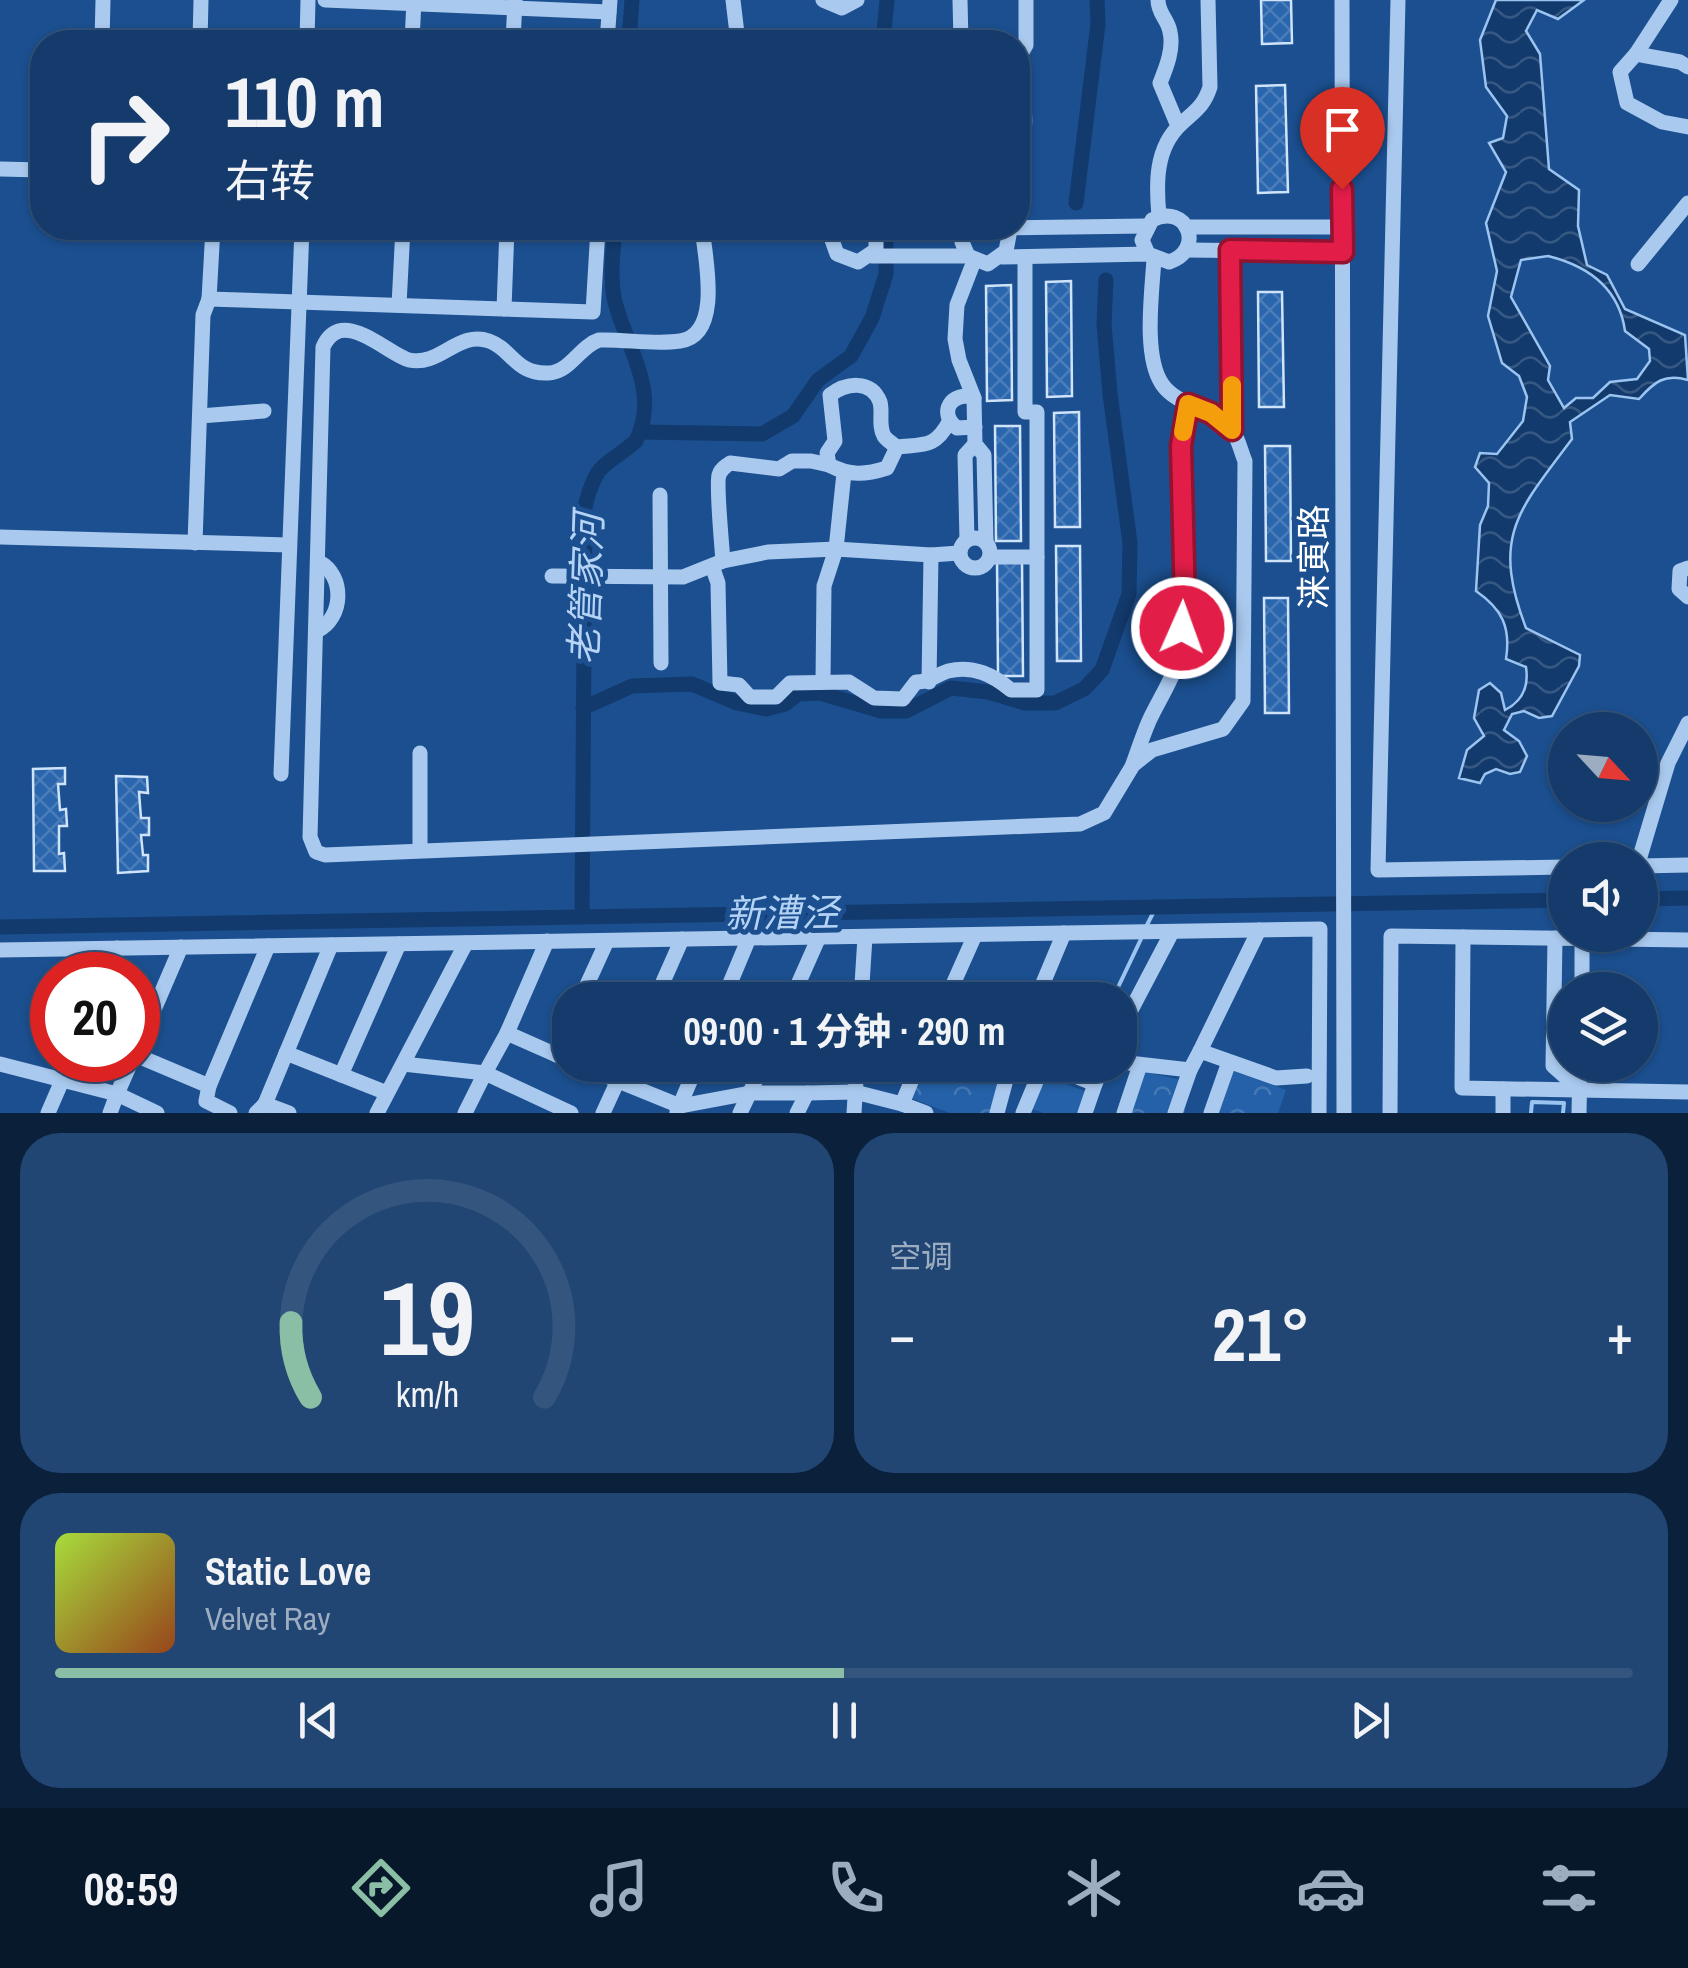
<!DOCTYPE html>
<html lang="zh">
<head>
<meta charset="utf-8">
<style>
	:root { --surface:#143b6b; --page:#214673; --text:#f1f3f6; --muted:#9dadc1; --line:#33557e; --accent:#8abfa5 }
	body { margin:0; font-family:"Archivo Narrow","Noto Sans SC",sans-serif; background:var(--page); color:var(--text); height:100vh; display:flex; flex-direction:column; font-size:38px; white-space:nowrap }
	* { box-sizing:border-box; margin:0 }
	p { font-size:32px; color:var(--muted) }
	.icon { flex:none; width:55px; height:55px; fill:none; stroke:currentColor; stroke-width:2; stroke-linecap:round; stroke-linejoin:round }
	.map { position:relative; height:1113px; overflow:hidden }
	.panel { display:flex; flex-direction:column; gap:20px; padding:20px; background:#0b203b; flex:1 }
	.panel>* { flex:none }
	.guide { position:absolute; left:30px; top:30px; width:1000px; height:210px; border-radius:40px; box-shadow:0 2px 8px #0004,0 0 0 2px var(--line); background:#143b6b; color:var(--text); overflow:hidden }
	.needle { width:65px; rotate:116deg }
	.controls { position:absolute; left:1548px; top:712px; display:grid; gap:20px }
	.controls a { display:grid; place-items:center; width:110px; height:110px; border-radius:50%; background:var(--surface); box-shadow:0 2px 8px #0004,0 0 0 2px var(--line); font-size:50px }
	.speed { position:absolute; left:30px; top:952px; display:flex; gap:20px; font-size:50px; font-weight:700; text-align:center }
	.speed>* { display:grid; place-content:center; width:130px; height:130px; border-radius:50%; background:var(--surface); box-shadow:0 2px 8px #0004,0 0 0 2px var(--line); line-height:1 }
	.speed .limit { border:15px solid #d22; background:#fff; color:#111 }
	.pin { position:absolute; display:grid; place-items:center; width:85px; height:85px; color:#fff; margin:-102px -42px; border-radius:50% 50% 50% 0; rotate:-45deg; box-shadow:0 0 10px #0007 }
	.pin .icon { rotate:45deg }
	.me { position:absolute; width:110px; margin:-55px; rotate:2deg; stroke-linejoin:round; filter:drop-shadow(0 0 8px #0008) }
	.turn { display:flex; align-items:center; gap:35px; height:210px; padding:0 30px; font-size:45px }
	.turn .icon { width:130px; height:130px; stroke-width:2.5 }
	.turn b { display:block; font-size:70px; line-height:85px }
	.big { font-size:75px; font-weight:700; line-height:1.1 }
	.panel .card { flex:1; display:flex; flex-direction:column; justify-content:center; gap:15px; min-width:0; padding:0 35px; border-radius:40px; background:var(--page) }
	.panel .dial { align-items:center; gap:0 }
	.dial svg { height:260px; overflow:visible; fill:none; stroke:var(--line); stroke-width:7; stroke-linecap:round; text-anchor:middle }
	.dial text { fill:var(--text); stroke:none }
	.song { display:flex; align-items:center; gap:30px }
	.cover { width:120px; height:120px; border-radius:15px; background:linear-gradient(135deg,hsl(80 70% 55%),hsl(20 70% 35%)) }
	.played { height:10px; border-radius:5px; background:linear-gradient(90deg,var(--accent) 50%,var(--line) 50%) }
	.keys { display:flex; justify-content:space-around; direction:ltr }
	.heat { display:flex; justify-content:space-between; align-items:center; font-size:55px; direction:ltr }
	.panel .tiles { flex:1; display:grid; gap:20px; grid-template-columns:1fr 1fr }
	.card:last-child { grid-column:span 2 }
	.trip { position:absolute; left:552px; top:982px; width:585px; height:100px; border-radius:40px; background:var(--surface); box-shadow:0 2px 8px #0004,0 0 0 2px var(--line); font-weight:700; line-height:100px; text-align:center }
	.dock { display:flex; height:160px; justify-content:space-around; align-items:center; background:#08182b; color:var(--muted) }
	.dock .icon { width:70px; height:70px }
	.dock .selected { color:var(--accent) }
	.dock b { font-size:45px; color:var(--text) }
	.map>svg:first-child { display:block }
	.park { fill:url(#park-crowns) }
	.pitch { fill:#2461a8 }
	.water { fill:url(#water-waves); stroke:#9cc4f0; stroke-width:2.5; fill-rule:evenodd }
	.lines { fill:none; stroke-linecap:round; stroke-linejoin:round }
	.stream { stroke:#9cc4f0; stroke-width:4 }
	.canal { stroke:#123a6d; stroke-width:15 }
	.building { fill:url(#building-cross-hatch); stroke:#cfe3fa; stroke-width:2.5 }
	.minor { stroke:#a9c9ee; stroke-width:15 }
	.route-casing { stroke:#92132f; stroke-width:25 }
	.route { stroke:#e11d48; stroke-width:18 }
	.slow { stroke:#f59e0b; stroke-width:18 }
	.labels { text-anchor:middle; dominant-baseline:central; stroke-width:10; stroke-linejoin:round; paint-order:stroke }
	.street-label { font-size:35px; fill:#fff; stroke:#1b4f8f }
	.water-label { font-size:38px; font-style:italic; fill:#b5d3f5; stroke:#1b4f8f }
</style>
</head>
<body>
<div class="map">
<svg width="1688" height="1113" viewBox="0 0 1688 1113">
	<defs>
		<pattern id="park-crowns" width="20" height="18" patternUnits="userSpaceOnUse" patternTransform="scale(2.5)"><rect width="20" height="18" fill="#2461a8"/><path d="M2 6a3 3 0 1 1 6 0M12 15a3 3 0 1 1 6 0" fill="none" stroke="#4579b5"/></pattern>
		<pattern id="water-waves" width="16" height="10" patternUnits="userSpaceOnUse" patternTransform="scale(2.5)"><rect width="16" height="10" fill="#123a6d"/><path d="M0 5q4-4 8 0t8 0" fill="none" stroke="#365883"/></pattern>
		<pattern id="building-cross-hatch" width="8" height="8" patternUnits="userSpaceOnUse" patternTransform="scale(2.5)"><rect width="8" height="8" fill="#2a66ad"/><path d="M0 0l8 8M0 8l8-8" fill="none" stroke="#4a7db9"/></pattern>
	</defs>
	<rect width="100%" height="100%" fill="#1b4f8f"/>
	<!-- park -->
	<g class="park">
		<path d="M923,1065H982L1011,1076L998,1113H950L911,1098Z"/>
		<path d="M1139,1071L1191,1082L1184,1113H1130Z"/>
		<path d="M1234,1071L1286,1090L1278,1113H1219Z"/>
	</g>
	<!-- pitch -->
	<path class="pitch" d="M1045,1076L1092,1094L1085,1113H1043L1032,1109Z"/>
	<!-- water -->
	<path class="water" d="M1496,0H1584L1558,19L1537,10L1526,31L1540,54L1549,169L1579,190L1578,226L1587,265L1607,275L1625,309L1685,335L1688,380C1665,373 1654,382 1639,399L1610,395L1570,422L1572,439C1518,511 1491,536 1526,628L1580,655L1579,666L1552,716L1539,718L1524,711L1512,714L1504,730L1519,741L1527,756L1520,772L1510,774L1496,769L1485,774L1480,783L1459,778L1467,750L1484,736L1474,718L1479,690L1490,683L1501,693L1505,710C1523,701 1529,687 1526,667L1506,659C1511,627 1502,609 1476,591L1480,525L1488,506L1489,483L1475,467L1480,453L1497,454L1523,421L1527,397L1519,376L1502,363L1488,316L1497,271L1486,223L1506,172L1489,143L1503,138L1507,116L1486,87L1480,40ZM1548,256C1588,266 1619,288 1625,331L1649,349L1650,361L1637,379L1610,382L1593,398H1576L1564,408L1548,380L1550,366L1511,297L1521,260Z"/>
	<g class="lines">
		<!-- stream -->
		<g class="stream">
			<path d="M1147,925L1156,907"/>
			<path d="M1112,1000L1141,939"/>
			<path d="M1531,1113L1532,1102L1564,1103L1563,1113"/>
		</g>
		<!-- canal -->
		<g class="canal">
			<path d="M629,42L632,0"/>
			<path d="M883,42L887,0"/>
			<path d="M1076,203L1098,24L1097,0"/>
			<path d="M641,432L762,434L793,416L818,380L851,356L872,318L886,274V228"/>
			<path d="M583,708L632,686L692,684L737,703L766,709L785,704L798,694L820,693L881,711H906L951,688L988,692L1025,703H1055L1084,689L1102,670L1129,594L1130,543L1110,394L1104,324L1106,280"/>
			<path d="M1640,899L1688,898"/>
			<path d="M582,917L585,506C598,458 604,469 636,441C661,390 625,346 614,298C610,275 613,251 615,228"/>
			<path d="M0,927L1565,900"/>
		</g>
	</g>
	<!-- building -->
	<g class="building">
		<path d="M1261,0H1291L1292,43L1262,44Z"/>
		<path d="M1285,85L1288,192L1258,193L1256,86Z"/>
		<path d="M1071,281L1072,396L1047,397L1046,282Z"/>
		<path d="M1011,285L1012,400L987,401L986,286Z"/>
		<path d="M1258,292H1282L1284,407H1259Z"/>
		<path d="M1079,412L1080,527H1055L1054,413Z"/>
		<path d="M995,426H1020L1021,541H996Z"/>
		<path d="M1265,446H1290L1291,561H1266Z"/>
		<path d="M1056,546H1080L1081,661H1057Z"/>
		<path d="M997,561H1022L1023,676H998Z"/>
		<path d="M1264,598H1288L1289,713H1265Z"/>
		<path d="M65,768V784H58L60,810L66,809L67,826H59V854L64,853L65,871H34L33,769Z"/>
		<path d="M116,776L147,777L148,793L139,792L141,818H149V835H141L143,855H148V871L118,873Z"/>
	</g>
	<g class="lines">
		<!-- minor -->
		<g class="minor">
			<path d="M325,0L609,12"/>
			<path d="M733,0L738,42"/>
			<path d="M823,0L842,8L857,0"/>
			<path d="M960,0L961,42"/>
			<path d="M1158,0C1158,14 1168,19 1170,32C1174,49 1166,68 1160,83L1178,126"/>
			<path d="M1342,0L1344,1113"/>
			<path d="M1398,0L1378,870L1565,867"/>
			<path d="M102,42L103,0"/>
			<path d="M200,42L201,0"/>
			<path d="M307,42L308,0"/>
			<path d="M412,42L414,0"/>
			<path d="M513,42L515,0"/>
			<path d="M607,42L610,0"/>
			<path d="M1636,54L1671,0"/>
			<path d="M1018,59L1026,45V0"/>
			<path d="M1688,67L1680,62L1636,54L1620,72L1627,103L1662,122L1688,127"/>
			<path d="M1018,88C1028,104 1026,140 1018,156"/>
			<path d="M0,169L42,170"/>
			<path d="M1159,216C1156,184 1155,148 1181,124C1195,111 1204,106 1210,87L1208,0"/>
			<path d="M1186,227H1343"/>
			<path d="M213,228L209,299L593,312L598,228"/>
			<path d="M702,228C705,257 723,335 680,341C654,345 625,339 599,340C580,346 570,372 549,373C516,375 512,349 489,341C458,330 440,367 409,360C388,355 342,305 323,347L310,837L316,852L325,855L1080,824L1104,813L1133,765L1152,750L1223,729L1243,701L1245,461C1241,452 1239,440 1233,432C1217,407 1178,408 1162,384C1143,356 1152,292 1154,259"/>
			<path d="M835,228L832,240L837,254L858,262L876,250V228"/>
			<path d="M966,228L962,242L968,256"/>
			<path d="M1006,228L1146,226"/>
			<path d="M1187,250L1343,252"/>
			<path d="M1230,250L1233,430"/>
			<path d="M872,256H968L988,264L1006,251L1009,235L1006,228"/>
			<path d="M1002,257L1148,254L1169,262C1206,250 1187,202 1152,220L1142,240L1148,254"/>
			<path d="M974,261L957,305L955,339L959,360L974,398L975,444L984,455L986,543"/>
			<path d="M1638,264L1688,203"/>
			<path d="M399,305L403,228"/>
			<path d="M504,309L507,228"/>
			<path d="M974,398C952,390 937,413 957,428L975,427"/>
			<path d="M200,416L264,411"/>
			<path d="M897,447L887,468C865,475 850,476 829,465L827,453L835,441L830,395C846,383 871,379 880,402C883,413 878,425 884,436C886,439 894,445 897,447C924,444 935,448 949,422"/>
			<path d="M660,495L661,663"/>
			<path d="M0,537L289,545"/>
			<circle cx="975" cy="553" r="15"/>
			<path d="M967,540L965,455L975,444"/>
			<path d="M195,543L203,315L209,299"/>
			<path d="M990,557H1037"/>
			<path d="M723,561C722,548 716,483 719,475C721,468 725,467 730,463L779,469L792,461H811L829,465"/>
			<path d="M712,566L718,583L720,683L739,685L750,697H776L790,683L849,682L874,698L903,699L916,682C930,682 936,675 948,671C974,665 993,675 1011,690H1037V412H1025V257"/>
			<path d="M1688,568L1680,571L1679,589L1688,597"/>
			<path d="M552,576L683,577L723,561L768,552L836,549L931,555L959,553"/>
			<path d="M317,631C344,618 345,575 319,562"/>
			<path d="M823,682L824,586L836,549L844,473"/>
			<path d="M929,682L931,555"/>
			<path d="M420,753V850"/>
			<path d="M1133,764C1138,750 1143,735 1149,721C1160,697 1175,677 1180,650C1196,570 1174,486 1188,404"/>
			<path d="M281,774L302,228"/>
			<path d="M1639,860L1668,763L1688,723"/>
			<path d="M1640,866L1688,865"/>
			<path d="M1463,937L1462,1088L1688,1092"/>
			<path d="M1555,938L1553,1066L1580,1090"/>
			<path d="M0,950L1320,929L1319,1113"/>
			<path d="M106,975L117,948"/>
			<path d="M1582,990V939"/>
			<path d="M580,1000L607,941"/>
			<path d="M655,1000L682,939"/>
			<path d="M723,1000L749,938"/>
			<path d="M791,1000L819,937"/>
			<path d="M861,1000L865,937"/>
			<path d="M946,1000L975,935"/>
			<path d="M1036,1000L1064,933"/>
			<path d="M1120,1031L1172,932"/>
			<path d="M507,1033L547,941"/>
			<path d="M138,1047L181,947"/>
			<path d="M1200,1051L1259,930"/>
			<path d="M286,1053L387,1093"/>
			<path d="M556,1055L570,1023"/>
			<path d="M138,1056L209,1086L206,1101L230,1113"/>
			<path d="M1120,1062L1190,1070L1200,1051L1276,1078L1307,1076"/>
			<path d="M0,1064L117,1094L132,1060"/>
			<path d="M403,1064L485,1073L507,1033L570,1061"/>
			<path d="M579,1065L680,1106L750,1093H807L855,1092L902,1104L918,1065"/>
			<path d="M1048,1065L1095,1084L1103,1065"/>
			<path d="M341,1075L399,944"/>
			<path d="M209,1086L268,946"/>
			<path d="M265,1104L331,945"/>
			<path d="M902,1104L926,1113"/>
			<path d="M677,1112L697,1065"/>
			<path d="M48,1113L71,1060"/>
			<path d="M110,1113L117,1094L157,1113"/>
			<path d="M256,1113L265,1104L289,1113"/>
			<path d="M377,1113L466,943"/>
			<path d="M465,1113L485,1073L571,1113"/>
			<path d="M603,1113L625,1065"/>
			<path d="M740,1113L763,1065"/>
			<path d="M797,1113L807,1093"/>
			<path d="M854,1113L857,1065"/>
			<path d="M997,1113L1010,1065"/>
			<path d="M1023,1113L1043,1065"/>
			<path d="M1085,1113L1095,1084"/>
			<path d="M1124,1113L1140,1065"/>
			<path d="M1175,1113L1190,1070"/>
			<path d="M1211,1113L1229,1062"/>
			<path d="M1390,1113L1391,936L1688,940"/>
			<path d="M1503,1113V1089"/>
			<path d="M1579,1113L1580,1065"/>
		</g>
	</g>
	<g class="lines">
		<defs>
			<path id="route" d="M1182,628L1185,604L1181,446L1188,404L1211,413L1232,430L1230,250L1343,252L1342,189"/>
		</defs>
		<!-- route casing -->
		<use href="#route" class="route-casing"/>
		<!-- route -->
		<use href="#route" class="route"/>
		<!-- slow -->
		<path class="slow" d="M1183,432L1188,404L1211,413L1232,430V385"/>
	</g>
	<g class="labels">
		<!-- street labels -->
		<g class="street-label">
			<text transform="translate(1313 557) rotate(-90)">涞寅路</text>
		</g>
		<!-- water labels -->
		<g class="water-label">
			<text transform="translate(586 589) rotate(-88)">老管家河</text>
			<text transform="translate(782 913) rotate(-1)">新漕泾</text>
		</g>
	</g>
</svg>
<div class="controls">
<a><svg class="needle" viewBox="-14 -14 28 28"><path d="M0-13l5 13h-10z" fill="#e53935"/><path d="M0 13l5-13h-10z" fill="#9dadc1"/></svg></a>
<a><svg class="icon" aria-label="sound" viewBox="0 0 24 24"><path d="M4 9h4l5-4v14l-5-4H4zM17 9q2 3 0 6"/></svg></a>
<a><svg class="icon" aria-label="layers" viewBox="0 0 24 24"><path d="M12 4l9 5-9 5-9-5zM3 14l9 5 9-5"/></svg></a>
</div>
<div class="speed"><div class="limit">20</div></div>
<div class="pin" style="left:1342px;top:189px;background:#d93025"><svg class="icon" aria-label="arrive" viewBox="0 0 24 24"><path d="M6 21V4h12l-3 4 3 4H6"/></svg></div>
<svg class="me" style="left:1182px;top:628px" viewBox="-20 -20 40 40"><circle r="17" fill="#e11d48" stroke="#fff" stroke-width="3"/><path d="M0-11L8 9 0 5-8 9z" fill="#fff"/></svg>
<div class="trip">09:00 · 1 分钟 · 290 m</div>
<div class="guide">
<div class="turn"><svg class="icon" aria-label="right" viewBox="0 0 24 24"><path d="M7 20v-9h11M14 6l5 5-5 5"/></svg><div><b>110 m</b>右转</div></div>
</div>
</div>
<section class="panel">
<div class="tiles">
<div class="card dial"><svg viewBox="0 0 100 80">
<path d="M14 69A42 42 0 1 1 86 69"/>
<path d="M14 69A42 42 0 0 1 8 46" stroke="#8abfa5"/>
<text x="50" y="56" font-size="32" font-weight="700">19</text>
<text x="50" y="72" font-size="11">km/h</text>
</svg></div>
<div class="card"><p>空调</p>
<div class="heat"><a>−</a><b class="big">21°</b><a>+</a></div>
</div>
<div class="card">
<div class="song"><i class="cover"></i><div><b>Static Love</b><p>Velvet Ray</p></div></div>
<div class="played"></div>
<div class="keys"><svg class="icon" aria-label="previous" viewBox="0 0 24 24"><path d="M18 5L8 12l10 7zM5 5v14"/></svg><svg class="icon" aria-label="pause" viewBox="0 0 24 24"><path d="M8 5v14M16 5v14"/></svg><svg class="icon" aria-label="next" viewBox="0 0 24 24"><path d="M6 5l10 7-10 7zM19 5v14"/></svg></div>
</div>
</div>
</section>
<nav class="dock">
<b>08:59</b>
<svg class="icon selected" aria-label="directions" viewBox="0 0 24 24"><path d="M12 3l9 9-9 9-9-9zM9 14v-3h6M13 9l2 2-2 2"/></svg>
<svg class="icon" aria-label="music" viewBox="0 0 24 24"><path d="M9 18V5l10-2v13"/><circle cx="6" cy="18" r="3"/><circle cx="16" cy="16" r="3"/></svg>
<svg class="icon" aria-label="phone" viewBox="0 0 24 24"><path d="M5 4h4l2 5-3 2q2 4 5 5l2-3 5 2v4C11 20 4 13 5 4z"/></svg>
<svg class="icon" aria-label="climate" viewBox="0 0 24 24"><path d="M12 3v18M4 7l16 10M4 17L20 7"/></svg>
<svg class="icon" aria-label="car" viewBox="0 0 24 24"><path d="M5 17H2v-5l4-1 3-4h7l3 4 3 1v5h-3M9 17h6M6 11h13"/><circle cx="7" cy="17" r="2"/><circle cx="17" cy="17" r="2"/></svg>
<svg class="icon" aria-label="filters" viewBox="0 0 24 24"><path d="M4 7h16M4 17h16"/><circle cx="9" cy="7" r="2"/><circle cx="15" cy="17" r="2"/></svg>
</nav>
</body>
</html>
